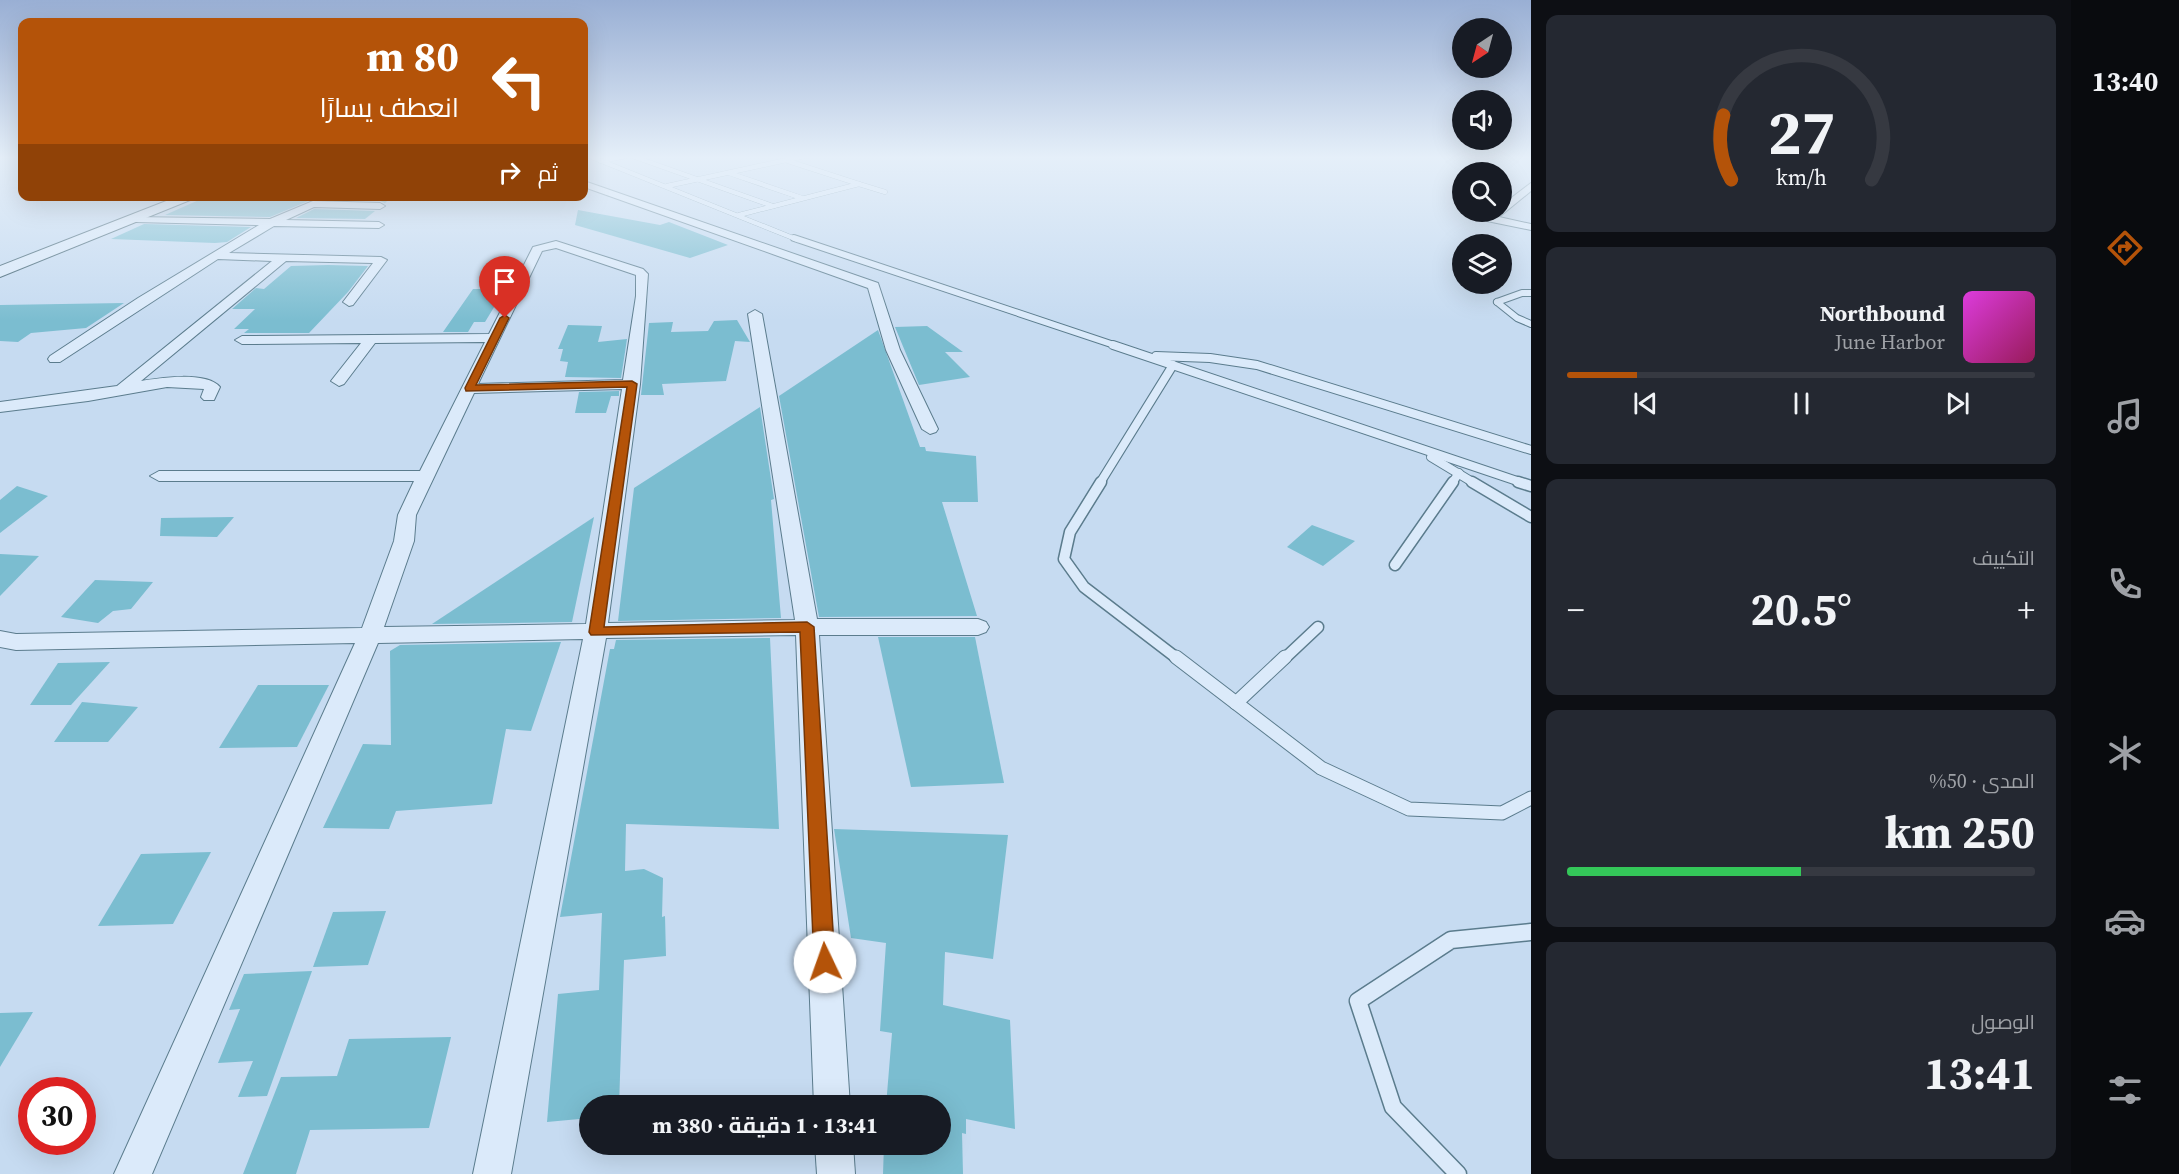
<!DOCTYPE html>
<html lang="ar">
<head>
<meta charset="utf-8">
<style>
	:root { --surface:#171b24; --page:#242831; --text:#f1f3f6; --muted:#9ea1a6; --line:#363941; --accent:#b45309 }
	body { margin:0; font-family:"Source Serif 4",Cairo,serif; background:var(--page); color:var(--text); direction:rtl; height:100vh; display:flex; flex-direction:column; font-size:22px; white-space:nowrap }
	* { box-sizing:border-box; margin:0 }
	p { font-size:20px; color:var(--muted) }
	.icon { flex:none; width:33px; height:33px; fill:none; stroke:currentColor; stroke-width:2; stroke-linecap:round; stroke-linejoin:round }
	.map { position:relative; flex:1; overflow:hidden; direction:ltr }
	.details { display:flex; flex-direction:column; gap:15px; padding:15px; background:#0d0f14; width:540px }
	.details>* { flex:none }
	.hud { position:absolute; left:18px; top:18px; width:570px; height:183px; border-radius:12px; box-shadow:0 6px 24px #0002; direction:rtl; background:#b45309; color:#fff; overflow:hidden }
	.needle { width:39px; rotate:216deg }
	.tools { position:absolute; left:1452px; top:18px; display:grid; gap:12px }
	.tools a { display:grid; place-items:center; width:60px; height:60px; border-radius:50%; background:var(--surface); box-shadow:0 6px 24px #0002; font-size:30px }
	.speed { position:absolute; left:18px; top:1077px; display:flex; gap:12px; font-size:30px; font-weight:700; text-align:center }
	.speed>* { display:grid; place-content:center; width:78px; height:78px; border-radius:50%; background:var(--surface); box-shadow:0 6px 24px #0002; line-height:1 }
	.speed .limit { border:9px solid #d22; background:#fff; color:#111 }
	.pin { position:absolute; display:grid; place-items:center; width:51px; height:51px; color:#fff; margin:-62px -26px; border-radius:50% 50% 50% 0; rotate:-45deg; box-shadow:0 0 6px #0007 }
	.pin .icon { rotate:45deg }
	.me { position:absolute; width:66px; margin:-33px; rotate:357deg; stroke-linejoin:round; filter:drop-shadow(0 0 4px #0008) }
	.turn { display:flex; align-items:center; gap:21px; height:126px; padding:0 30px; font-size:27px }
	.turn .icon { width:78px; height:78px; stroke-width:2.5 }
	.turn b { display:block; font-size:42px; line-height:51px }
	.then { display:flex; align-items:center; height:57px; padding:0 30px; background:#0003; gap:12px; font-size:22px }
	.big { font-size:45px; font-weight:700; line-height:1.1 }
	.details .tile { flex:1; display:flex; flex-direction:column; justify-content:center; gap:9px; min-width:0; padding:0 21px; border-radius:12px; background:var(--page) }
	.details .dial { align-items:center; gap:0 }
	.dial svg { height:156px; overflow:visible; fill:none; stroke:var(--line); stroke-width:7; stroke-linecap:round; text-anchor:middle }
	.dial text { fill:var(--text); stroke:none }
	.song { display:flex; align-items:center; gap:18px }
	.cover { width:72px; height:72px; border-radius:9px; background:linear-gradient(135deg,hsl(300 70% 55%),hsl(330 70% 35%)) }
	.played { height:6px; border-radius:3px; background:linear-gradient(90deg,var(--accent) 15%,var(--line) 15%) }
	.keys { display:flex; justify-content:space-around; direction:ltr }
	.heat { display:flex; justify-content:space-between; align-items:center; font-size:33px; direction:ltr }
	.charge { height:9px; border-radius:4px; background:linear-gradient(90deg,#34c759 50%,var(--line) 0) }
	.trip { position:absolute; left:579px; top:1095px; width:372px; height:60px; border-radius:30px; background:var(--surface); box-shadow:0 6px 24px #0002; font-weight:700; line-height:60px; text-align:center; direction:rtl }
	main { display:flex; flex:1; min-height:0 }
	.tab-bar { display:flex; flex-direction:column; width:108px; justify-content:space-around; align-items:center; background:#090b0e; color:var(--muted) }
	.tab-bar .icon { width:42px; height:42px }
	.tab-bar .current { color:var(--accent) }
	.tab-bar b { font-size:27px; color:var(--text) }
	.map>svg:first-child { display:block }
	.building { fill:#7bbdd0 }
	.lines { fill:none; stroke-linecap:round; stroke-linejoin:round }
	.lane-far5-casing { stroke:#5b7c8d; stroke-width:5 }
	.lane-far4-casing { stroke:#5b7c8d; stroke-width:8 }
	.lane-far3-casing { stroke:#5b7c8d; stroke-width:10 }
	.lane-far2-casing { stroke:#5b7c8d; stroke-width:13 }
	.lane-far1-casing { stroke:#5b7c8d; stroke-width:15 }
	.lane-casing { stroke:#5b7c8d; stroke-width:19 }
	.street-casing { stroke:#5b7c8d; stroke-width:2 }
	.secondary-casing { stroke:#3e606f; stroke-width:2 }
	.lane-far5 { stroke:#dbeafa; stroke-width:4.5 }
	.lane-far4 { stroke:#dbeafa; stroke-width:6 }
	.lane-far3 { stroke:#dbeafa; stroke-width:8 }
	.lane-far2 { stroke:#dbeafa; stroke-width:10 }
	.lane-far1 { stroke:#dbeafa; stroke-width:13 }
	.lane { stroke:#dbeafa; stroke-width:16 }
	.street { fill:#dbeafa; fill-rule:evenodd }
	.secondary { fill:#dbeafa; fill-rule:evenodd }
	.route { fill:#b45309; stroke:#753606; stroke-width:1.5 }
</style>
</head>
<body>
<main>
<nav class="tab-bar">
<b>13:40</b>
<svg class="icon current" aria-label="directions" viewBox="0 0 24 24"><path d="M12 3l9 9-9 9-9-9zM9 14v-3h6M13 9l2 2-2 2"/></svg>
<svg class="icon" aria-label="music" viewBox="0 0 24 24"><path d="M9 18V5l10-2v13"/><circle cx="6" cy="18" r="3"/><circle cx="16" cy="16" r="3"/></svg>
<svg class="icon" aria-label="phone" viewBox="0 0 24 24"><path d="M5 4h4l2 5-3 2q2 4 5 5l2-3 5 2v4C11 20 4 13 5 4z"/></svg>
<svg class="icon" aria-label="climate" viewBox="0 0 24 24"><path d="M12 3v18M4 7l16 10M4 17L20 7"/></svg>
<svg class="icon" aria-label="car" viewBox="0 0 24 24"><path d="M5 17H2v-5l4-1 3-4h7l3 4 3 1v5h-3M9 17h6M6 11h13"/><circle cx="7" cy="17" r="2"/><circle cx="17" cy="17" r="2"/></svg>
<svg class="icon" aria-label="filters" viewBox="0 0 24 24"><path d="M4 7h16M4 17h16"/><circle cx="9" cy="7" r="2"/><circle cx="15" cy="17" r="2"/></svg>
</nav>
<section class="details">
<div class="tile dial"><svg viewBox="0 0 100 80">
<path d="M14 69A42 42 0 1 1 86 69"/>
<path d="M14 69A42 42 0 0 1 10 36" stroke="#b45309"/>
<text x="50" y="56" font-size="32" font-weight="700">27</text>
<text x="50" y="72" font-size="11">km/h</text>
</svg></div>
<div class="tile">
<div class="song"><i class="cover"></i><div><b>Northbound</b><p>June Harbor</p></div></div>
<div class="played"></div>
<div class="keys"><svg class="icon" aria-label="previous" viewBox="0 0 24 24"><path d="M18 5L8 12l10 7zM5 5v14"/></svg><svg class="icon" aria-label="pause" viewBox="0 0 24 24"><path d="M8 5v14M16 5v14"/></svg><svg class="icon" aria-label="next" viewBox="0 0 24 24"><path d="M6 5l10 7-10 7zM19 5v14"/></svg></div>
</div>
<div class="tile"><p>التكييف</p>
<div class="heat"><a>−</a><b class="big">20.5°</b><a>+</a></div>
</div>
<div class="tile"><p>المدى · 50%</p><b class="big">250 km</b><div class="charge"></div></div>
<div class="tile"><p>الوصول</p><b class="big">13:41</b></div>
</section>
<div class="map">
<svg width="1531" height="1174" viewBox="0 0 1531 1174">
	<rect width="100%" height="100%" fill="#c6dbf1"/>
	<!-- building -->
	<g class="building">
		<path d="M208,196H393L385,203L380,201L313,199L270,217L165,215Z"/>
		<path d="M314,209L375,211L365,219L296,218Z"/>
		<path d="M578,210L660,225L669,222L728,245L690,258L575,225Z"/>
		<path d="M144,224L251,227L227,242L215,243L111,239Z"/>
		<path d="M328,265L368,266L348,292L309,333H244L249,329H234L255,309H232L256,288L264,289L291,266Z"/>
		<path d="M473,289H497L492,299H499L485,322H474L468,332H443Z"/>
		<path d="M124,303L86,328L31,333L18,342L0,341V305Z"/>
		<path d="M737,320L750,342L735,341L726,381L662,384L664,395H641L649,323L673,322L671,332L708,331L714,321Z"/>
		<path d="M568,325L602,326L598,342L627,339L621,378L565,377L568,362L560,361L563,349H558Z"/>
		<path d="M927,326L963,352H945L970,377L919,385L895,327Z"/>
		<path d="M878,330L920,447H925L926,451L976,456L978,502H942L977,616L819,617L779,396Z"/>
		<path d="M619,391V396H611L606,413H575L579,392Z"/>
		<path d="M760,407L774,499L771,500L781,618L618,621L634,488Z"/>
		<path d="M17,486L48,496L0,533V500Z"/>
		<path d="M234,517L217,537L160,536L161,518Z"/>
		<path d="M594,517L572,622L432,624Z"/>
		<path d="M1312,525L1355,541L1323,566L1287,547Z"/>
		<path d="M0,554L39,556L0,596Z"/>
		<path d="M95,580L153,582L131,609L113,611L98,623L61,617Z"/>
		<path d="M878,637H975L1004,783L911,787Z"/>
		<path d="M770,638L779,829L626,824L625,871L644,869L663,878L662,917L665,916L666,956L624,960L619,1106H590V1118L547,1122L558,994L599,990L602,913L560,917L610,649H614L616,640Z"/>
		<path d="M561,642L531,731L506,729L492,804L396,811L389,829L323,828L363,744L391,745L390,651L400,645Z"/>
		<path d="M110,662L71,705H30L58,663Z"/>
		<path d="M258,685H329L297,747L219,748Z"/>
		<path d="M82,702L138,707L108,742H54Z"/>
		<path d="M834,829L1008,835L993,959L945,952L943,1005L1010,1020L1015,1129L966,1119V1134L962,1133L963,1174H883L884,1144H940V1106H886L892,1033L880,1031L886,943L851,938Z"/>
		<path d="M211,852L173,924L98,926L141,854Z"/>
		<path d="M386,911L368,965L313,967L333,912Z"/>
		<path d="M312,971L267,1096L238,1097L253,1061L218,1063L240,1009L229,1010L244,974Z"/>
		<path d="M33,1012L0,1067V1013Z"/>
		<path d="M451,1037L429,1128L310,1130L296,1174H243L281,1077L337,1076L349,1039Z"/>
	</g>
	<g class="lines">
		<defs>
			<g id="lane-far5">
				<path d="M589,156L798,240"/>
				<path d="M632,156L773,206"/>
				<path d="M601,161L626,156"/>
				<path d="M788,161L859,184"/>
				<path d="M729,173L802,198"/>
				<path d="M667,186L805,156"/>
				<path d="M739,215L859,184L885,192"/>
			</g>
			<g id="lane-far4">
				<path d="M794,238L1117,346"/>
				<path d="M1497,302L1517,318L1531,324"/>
				<path d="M1497,302L1522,293H1531"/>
			</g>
			<g id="lane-far3">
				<path d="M1113,345L1523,483"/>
				<path d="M1156,356L1210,358L1257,365L1531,450"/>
				<path d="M1431,457L1474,483"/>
				<path d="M1100,483L1173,365"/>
				<path d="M1452,483L1459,473"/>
			</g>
			<g id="lane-far2">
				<path d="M1101,482L1070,532L1064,559L1084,587L1178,659"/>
				<path d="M1472,482L1531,517"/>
				<path d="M1518,482L1531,486"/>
				<path d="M1395,565L1453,482"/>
				<path d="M1284,659L1318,627"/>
			</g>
			<g id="lane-far1">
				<path d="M1176,657L1321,768L1409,809L1502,813L1531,798"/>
				<path d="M1236,703L1285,657"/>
			</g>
			<path id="lane" d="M1458,1174L1393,1107L1358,1001L1451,940L1531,932"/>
			<g id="street">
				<path d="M584,181L878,283L900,350L938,429L936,432L930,434L922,429L886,350L868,288L584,187Z"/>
				<path d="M1531,183V191L1499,217L1531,224V230L1487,221V217L1494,212H1502V205Z"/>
				<path d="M313,201L380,203L385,206L380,209L314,207L286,220L379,222L384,225L379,228L274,226L229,253L381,257L387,260L353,305L349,306L343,302L373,263L286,261L141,381C160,378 206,371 220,387L214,400H204L201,397L204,389L167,387L88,401L0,412V402L117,386L272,261L218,259L60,362H50L48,359L50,356L138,298L259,225L136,222L132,221V217L270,219Z"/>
				<path d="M556,241L643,269L648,274L640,384L608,623L795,620L748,314L755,310L762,314L817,619H978L986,622L989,627L986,632L978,635H819L850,1106H814L796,635L606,638L511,1174H473L583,639L378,643L152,1174H114L355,643L16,650L0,647V631L16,634L362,628L394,541L398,515L414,481H159L150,476L159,471H420L485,342L375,343L344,384L339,386L331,381L361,343L242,344L235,340L242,336L489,334L533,247ZM556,248L636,275V296L623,380L478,384L542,251ZM622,389L586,624L384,627L414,541L416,515L474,393Z"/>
				<path d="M815,1144H853L855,1174H817Z"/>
			</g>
			<path id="secondary" d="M179,196H200L0,277V266Z"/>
		</defs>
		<!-- lane-far5 casing -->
		<use href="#lane-far5" class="lane-far5-casing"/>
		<!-- lane-far4 casing -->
		<use href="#lane-far4" class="lane-far4-casing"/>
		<!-- lane-far3 casing -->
		<use href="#lane-far3" class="lane-far3-casing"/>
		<!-- lane-far2 casing -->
		<use href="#lane-far2" class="lane-far2-casing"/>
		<!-- lane-far1 casing -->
		<use href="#lane-far1" class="lane-far1-casing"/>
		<!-- lane casing -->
		<use href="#lane" class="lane-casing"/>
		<!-- street casing -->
		<use href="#street" class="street-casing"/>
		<!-- secondary casing -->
		<use href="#secondary" class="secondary-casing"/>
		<!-- lane-far5 -->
		<use href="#lane-far5" class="lane-far5"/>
		<!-- lane-far4 -->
		<use href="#lane-far4" class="lane-far4"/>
		<!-- lane-far3 -->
		<use href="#lane-far3" class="lane-far3"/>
		<!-- lane-far2 -->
		<use href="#lane-far2" class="lane-far2"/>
		<!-- lane-far1 -->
		<use href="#lane-far1" class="lane-far1"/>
		<!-- lane -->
		<use href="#lane" class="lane"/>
		<!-- street -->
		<use href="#street" class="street"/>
		<!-- secondary -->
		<use href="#secondary" class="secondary"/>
	</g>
	<!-- sky -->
	<linearGradient id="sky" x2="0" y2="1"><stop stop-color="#99afd4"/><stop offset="0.49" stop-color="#e5eff9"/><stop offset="1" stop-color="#e5eff9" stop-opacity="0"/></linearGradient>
	<rect width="1531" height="321" fill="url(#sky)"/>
	<!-- route -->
	<path class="route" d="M505,315L509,318L476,385L632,381L637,384L604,627L807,622L814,627L835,962L832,969L825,972L817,969L814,962L800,632L591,635L589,632L627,387L466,391L465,388L500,318Z"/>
</svg>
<div class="tools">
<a><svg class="needle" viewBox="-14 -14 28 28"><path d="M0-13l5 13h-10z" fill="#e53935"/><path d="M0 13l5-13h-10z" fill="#9ea1a6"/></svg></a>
<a><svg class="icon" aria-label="sound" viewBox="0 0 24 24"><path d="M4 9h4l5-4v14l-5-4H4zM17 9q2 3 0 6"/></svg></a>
<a><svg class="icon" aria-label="search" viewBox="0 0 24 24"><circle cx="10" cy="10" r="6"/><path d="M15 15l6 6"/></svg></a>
<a><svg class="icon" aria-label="layers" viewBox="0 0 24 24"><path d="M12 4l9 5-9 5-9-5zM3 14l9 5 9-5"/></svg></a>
</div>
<div class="speed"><div class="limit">30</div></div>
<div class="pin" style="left:505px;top:318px;background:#d93025"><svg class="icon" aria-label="arrive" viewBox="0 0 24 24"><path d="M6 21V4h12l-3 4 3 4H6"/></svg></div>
<svg class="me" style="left:825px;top:962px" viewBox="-20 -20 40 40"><circle r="19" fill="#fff"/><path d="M0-13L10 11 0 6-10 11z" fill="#b45309"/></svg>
<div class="trip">13:41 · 1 دقيقة · 380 m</div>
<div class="hud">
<div class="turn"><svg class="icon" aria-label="left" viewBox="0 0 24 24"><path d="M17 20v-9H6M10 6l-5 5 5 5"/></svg><div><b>80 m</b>انعطف يسارًا</div></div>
<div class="then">ثم<svg class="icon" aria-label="right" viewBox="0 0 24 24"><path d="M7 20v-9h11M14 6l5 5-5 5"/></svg></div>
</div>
</div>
</main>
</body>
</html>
